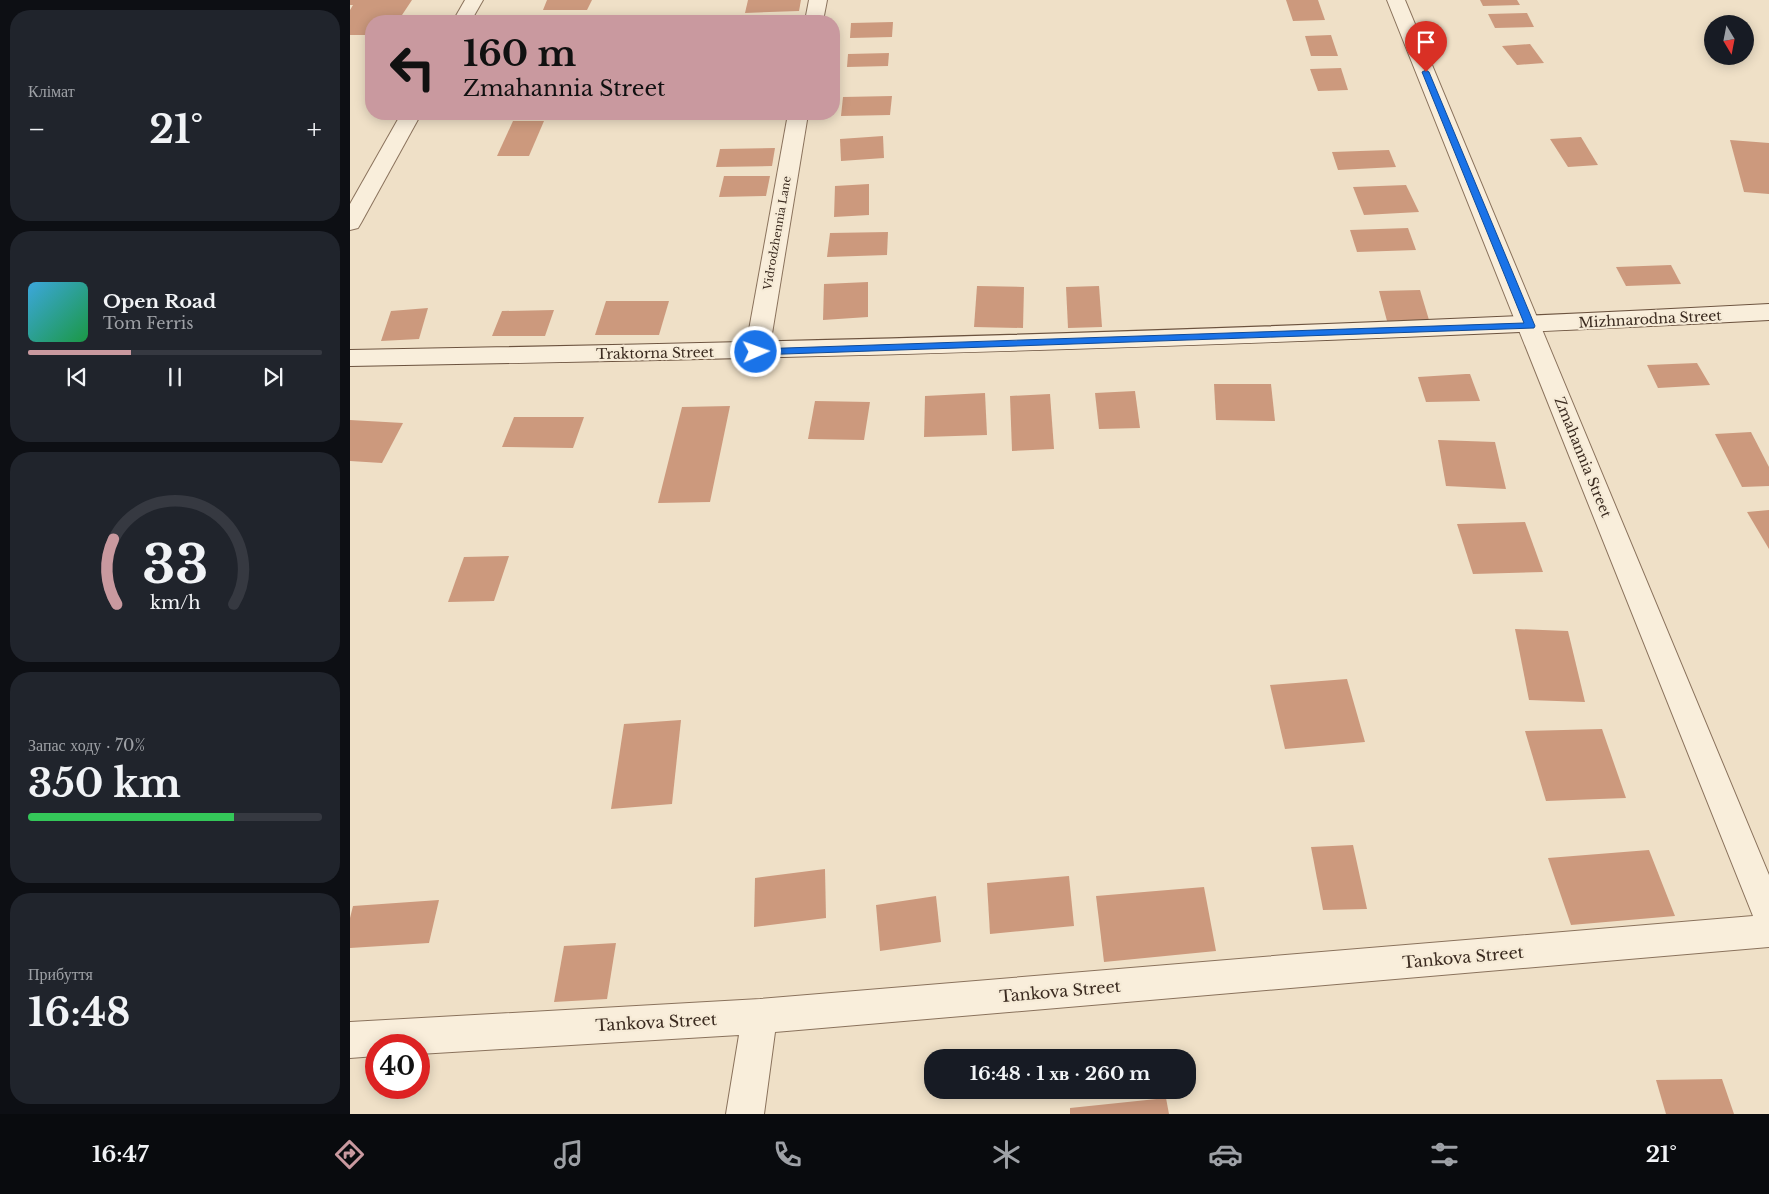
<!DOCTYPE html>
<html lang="uk">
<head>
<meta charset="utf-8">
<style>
	:root { --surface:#171b24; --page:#20242c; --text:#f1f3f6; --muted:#9ea1a6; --line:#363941; --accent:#c9999f }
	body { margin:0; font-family:"Libre Baskerville",serif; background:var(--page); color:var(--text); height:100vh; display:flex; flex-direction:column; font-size:19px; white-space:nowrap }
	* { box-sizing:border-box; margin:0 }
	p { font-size:16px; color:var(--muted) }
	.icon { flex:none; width:28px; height:28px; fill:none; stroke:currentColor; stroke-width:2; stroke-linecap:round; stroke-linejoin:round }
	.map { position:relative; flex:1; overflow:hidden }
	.side { display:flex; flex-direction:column; gap:10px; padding:10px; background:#0d0f14; width:350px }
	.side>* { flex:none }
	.top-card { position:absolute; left:15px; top:15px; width:475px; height:105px; border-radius:20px; box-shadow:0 2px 12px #0003; background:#c9999f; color:#111; overflow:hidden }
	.needle { width:32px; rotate:170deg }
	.buttons { position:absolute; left:1354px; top:15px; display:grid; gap:10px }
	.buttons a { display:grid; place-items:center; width:50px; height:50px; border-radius:50%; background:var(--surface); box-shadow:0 2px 12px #0003; font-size:25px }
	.speed { position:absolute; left:15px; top:1034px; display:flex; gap:10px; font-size:25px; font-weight:700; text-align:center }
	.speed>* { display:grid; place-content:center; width:65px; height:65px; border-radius:50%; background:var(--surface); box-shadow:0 2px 12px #0003; line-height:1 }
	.speed .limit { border:8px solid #d22; background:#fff; color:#111 }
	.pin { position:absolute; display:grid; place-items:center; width:42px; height:42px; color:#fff; margin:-51px -21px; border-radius:50% 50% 50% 0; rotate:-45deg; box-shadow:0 0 5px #0007 }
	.pin .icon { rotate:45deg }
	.me { position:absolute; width:55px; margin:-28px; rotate:88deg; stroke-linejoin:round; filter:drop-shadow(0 0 4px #0008) }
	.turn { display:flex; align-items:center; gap:18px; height:105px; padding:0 15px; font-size:22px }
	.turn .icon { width:65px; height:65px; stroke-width:2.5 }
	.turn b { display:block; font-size:35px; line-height:42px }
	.big { font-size:38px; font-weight:700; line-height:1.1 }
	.side .card { flex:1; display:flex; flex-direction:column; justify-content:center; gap:8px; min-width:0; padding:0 18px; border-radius:20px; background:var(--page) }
	.side .dial { align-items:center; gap:0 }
	.dial svg { height:130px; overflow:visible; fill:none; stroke:var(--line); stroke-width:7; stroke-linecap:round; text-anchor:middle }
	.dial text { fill:var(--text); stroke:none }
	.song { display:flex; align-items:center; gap:15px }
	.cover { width:60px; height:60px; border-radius:8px; background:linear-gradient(135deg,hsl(200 70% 55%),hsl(140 70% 35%)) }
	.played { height:5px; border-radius:2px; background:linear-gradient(90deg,var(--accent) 35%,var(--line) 35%) }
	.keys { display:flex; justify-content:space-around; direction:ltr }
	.heat { display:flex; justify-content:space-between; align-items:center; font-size:28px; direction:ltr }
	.charge { height:8px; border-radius:4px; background:linear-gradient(90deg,#34c759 70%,var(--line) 0) }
	.trip { position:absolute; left:574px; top:1049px; width:272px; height:50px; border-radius:20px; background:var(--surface); box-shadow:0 2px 12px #0003; font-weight:700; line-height:50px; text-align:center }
	.menu { display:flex; height:80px; justify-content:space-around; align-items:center; background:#090b0e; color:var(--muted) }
	.menu .icon { width:35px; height:35px }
	.menu .current { color:var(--accent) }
	.menu b { font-size:22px; color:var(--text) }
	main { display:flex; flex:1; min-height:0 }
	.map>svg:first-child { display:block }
	.building { fill:#cc997d }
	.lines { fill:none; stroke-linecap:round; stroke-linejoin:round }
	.street-casing { stroke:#8a725c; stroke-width:2 }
	.secondary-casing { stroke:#6c533f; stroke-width:2 }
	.street { fill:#f9eedb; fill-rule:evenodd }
	.secondary { fill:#f9eedb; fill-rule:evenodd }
	.route { fill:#1a73e8; stroke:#114b97 }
	.labels { text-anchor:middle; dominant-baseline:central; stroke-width:4.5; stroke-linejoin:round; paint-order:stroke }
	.far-street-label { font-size:11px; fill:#3b2b20; stroke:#f6ebd7 }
	.street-label { font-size:14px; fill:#3b2b20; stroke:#f6ebd7 }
	.near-street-label { font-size:16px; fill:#3b2b20; stroke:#f6ebd7 }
</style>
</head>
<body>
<main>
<section class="side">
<div class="card"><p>Клімат</p>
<div class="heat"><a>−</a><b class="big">21°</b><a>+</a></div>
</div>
<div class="card">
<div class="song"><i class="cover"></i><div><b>Open Road</b><p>Tom Ferris</p></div></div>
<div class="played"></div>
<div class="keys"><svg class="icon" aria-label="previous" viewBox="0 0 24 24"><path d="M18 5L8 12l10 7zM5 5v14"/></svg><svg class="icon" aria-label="pause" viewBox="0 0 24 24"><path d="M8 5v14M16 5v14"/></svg><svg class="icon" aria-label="next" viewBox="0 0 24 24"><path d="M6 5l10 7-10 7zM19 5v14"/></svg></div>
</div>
<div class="card dial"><svg viewBox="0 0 100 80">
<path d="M14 69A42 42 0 1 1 86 69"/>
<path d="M14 69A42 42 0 0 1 12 29" stroke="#c9999f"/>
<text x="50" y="56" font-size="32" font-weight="700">33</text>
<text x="50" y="72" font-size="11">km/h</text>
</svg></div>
<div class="card"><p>Запас ходу · 70%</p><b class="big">350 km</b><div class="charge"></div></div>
<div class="card"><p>Прибуття</p><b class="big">16:48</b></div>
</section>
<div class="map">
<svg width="1419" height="1114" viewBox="0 0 1419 1114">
	<rect width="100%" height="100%" fill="#efe0c7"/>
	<!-- building -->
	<g class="building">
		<path d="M0,0H62L48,21H21V35H0V10L3,5H0Z"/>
		<path d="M197,0H242L237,10H193Z"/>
		<path d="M398,0H451L449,11L395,13Z"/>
		<path d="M936,0H968L975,20L943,21Z"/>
		<path d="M1130,0H1167L1170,5L1133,6Z"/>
		<path d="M1177,13L1184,27L1145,28L1138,14Z"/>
		<path d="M397,18H445L444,21H397Z"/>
		<path d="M543,22L542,37L500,38L501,23Z"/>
		<path d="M981,35L988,56H961L955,36Z"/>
		<path d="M1180,44L1194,63L1167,65L1152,46Z"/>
		<path d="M539,53L538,66L497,67L498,54Z"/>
		<path d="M991,68L998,90L968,91L960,69Z"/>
		<path d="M542,96L540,115L491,116L493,97Z"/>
		<path d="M389,114H431L430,119L387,120Z"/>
		<path d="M163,121H194L179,156H147Z"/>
		<path d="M533,136L534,158L491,161L490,139Z"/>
		<path d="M1231,137L1248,165L1218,167L1200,139Z"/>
		<path d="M1380,140L1419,143V194L1394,192Z"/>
		<path d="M425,148L422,166L366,167L370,149Z"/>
		<path d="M1039,150L1046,167L988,170L982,152Z"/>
		<path d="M374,176H420L416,196L369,197Z"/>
		<path d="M519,184V215L484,217L485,186Z"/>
		<path d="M1056,185L1069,212L1014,215L1003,187Z"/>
		<path d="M1058,228L1066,250L1007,252L1000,230Z"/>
		<path d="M538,232L537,255L477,257L480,233Z"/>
		<path d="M1321,265L1331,284L1276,286L1266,267Z"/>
		<path d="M518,282V317L473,320L474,284Z"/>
		<path d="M627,286L674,287L673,328L624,327Z"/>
		<path d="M749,286L752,327L718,328L716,287Z"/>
		<path d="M1070,290L1079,320L1037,321L1029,291Z"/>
		<path d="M256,301H319L309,335H245Z"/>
		<path d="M78,308L69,339L31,341L41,311Z"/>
		<path d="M204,310L195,336H142L152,311Z"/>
		<path d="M1347,363L1360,385L1308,388L1297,365Z"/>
		<path d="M1116,374H1120L1130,401L1076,402L1068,377Z"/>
		<path d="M864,384H921L925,421L866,420Z"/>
		<path d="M785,391L790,428L749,429L745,393Z"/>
		<path d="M635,393L637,435L574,437L575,396Z"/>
		<path d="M700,394L704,449L662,451L660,396Z"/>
		<path d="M465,401L520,402L514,440L458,439Z"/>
		<path d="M380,406L360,502L308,503L332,407Z"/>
		<path d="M164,417H234L223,448L152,447Z"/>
		<path d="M0,420L53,423L32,463L0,461Z"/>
		<path d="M1401,432L1419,467V486L1392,487L1365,434Z"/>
		<path d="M1088,440L1145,442L1156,489L1096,486Z"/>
		<path d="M1419,510V549L1397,512Z"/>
		<path d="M1175,522L1193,572L1123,574L1107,524Z"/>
		<path d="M159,556L144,601L98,602L114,557Z"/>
		<path d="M1165,629L1218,631L1235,702L1179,700Z"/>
		<path d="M997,679L1015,742L935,749L920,685Z"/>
		<path d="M331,720L322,804L261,809L274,724Z"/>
		<path d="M1252,729L1276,798L1196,801L1175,731Z"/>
		<path d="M1003,845L1017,909L973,910L961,847Z"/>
		<path d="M1299,850L1325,916L1221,925L1198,858Z"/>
		<path d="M475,869L476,918L404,927L405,878Z"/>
		<path d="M719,876L724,926L640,934L637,883Z"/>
		<path d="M854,887L866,951L754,962L746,896Z"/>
		<path d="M586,896L591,942L530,951L526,905Z"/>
		<path d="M89,900L79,943L0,948V918L3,906Z"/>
		<path d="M266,943L257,999L204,1002L214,946Z"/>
		<path d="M1372,1079L1384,1114H1316L1306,1080Z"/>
		<path d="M816,1098L819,1114H720V1108Z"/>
	</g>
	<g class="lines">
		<defs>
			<g id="street">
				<path d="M115,0H133L121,21H103Z"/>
				<path d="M459,0H477L473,21H455Z"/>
				<path d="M1037,0H1055L1419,875V947L425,1032L414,1114H376L389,1035L69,1054V1045H26V1056L0,1058V1022L410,999L1403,916Z"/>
				<path d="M51,114H71L11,223L8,228L0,230V204Z"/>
				<path d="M438,114H458L419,352L415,358L407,360L399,358L395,352Z"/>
			</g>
			<path id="secondary" d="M1419,304V320C946,345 473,358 0,366V350C473,342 946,329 1419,304Z"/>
		</defs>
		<!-- street casing -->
		<use href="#street" class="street-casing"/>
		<!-- secondary casing -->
		<use href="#secondary" class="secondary-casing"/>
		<!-- street -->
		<use href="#street" class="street"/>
		<!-- secondary -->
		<use href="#secondary" class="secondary"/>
	</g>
	<!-- route -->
	<path class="route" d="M1076,70L1079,72L1185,326L1184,328L406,355L402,352L406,349L1174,323L1072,72Z"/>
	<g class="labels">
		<!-- far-street labels -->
		<g class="far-street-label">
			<text transform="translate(427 233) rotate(-80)">Vidrodzhennia Lane</text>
		</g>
		<!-- street labels -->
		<g class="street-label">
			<text transform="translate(1300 319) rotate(-3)">Mizhnarodna Street</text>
			<text transform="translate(305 353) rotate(-1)">Traktorna Street</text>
			<text transform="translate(1233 457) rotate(68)">Zmahannia Street</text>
		</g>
		<!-- near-street labels -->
		<g class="near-street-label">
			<text transform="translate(1113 957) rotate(-5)">Tankova Street</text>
			<text transform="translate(710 991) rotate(-5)">Tankova Street</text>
			<text transform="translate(306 1022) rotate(-3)">Tankova Street</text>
		</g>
	</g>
</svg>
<div class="buttons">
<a><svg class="needle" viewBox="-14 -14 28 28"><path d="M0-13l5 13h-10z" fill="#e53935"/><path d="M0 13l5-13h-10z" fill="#9ea1a6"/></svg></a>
</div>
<div class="speed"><div class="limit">40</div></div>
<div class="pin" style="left:1076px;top:72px;background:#d93025"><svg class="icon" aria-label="arrive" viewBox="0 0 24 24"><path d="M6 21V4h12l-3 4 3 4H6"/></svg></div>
<svg class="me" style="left:406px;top:352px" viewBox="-20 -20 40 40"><circle r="17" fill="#1a73e8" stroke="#fff" stroke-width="3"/><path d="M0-11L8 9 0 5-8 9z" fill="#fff"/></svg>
<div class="trip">16:48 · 1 хв · 260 m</div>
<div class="top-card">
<div class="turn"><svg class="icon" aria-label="left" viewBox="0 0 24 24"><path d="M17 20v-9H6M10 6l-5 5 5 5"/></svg><div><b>160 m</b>Zmahannia Street</div></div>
</div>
</div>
</main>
<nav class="menu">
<b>16:47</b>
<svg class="icon current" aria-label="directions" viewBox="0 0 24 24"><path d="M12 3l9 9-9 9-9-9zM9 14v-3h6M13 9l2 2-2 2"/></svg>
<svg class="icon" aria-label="music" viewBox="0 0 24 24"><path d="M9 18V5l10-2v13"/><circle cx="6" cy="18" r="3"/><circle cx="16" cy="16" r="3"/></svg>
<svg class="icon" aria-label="phone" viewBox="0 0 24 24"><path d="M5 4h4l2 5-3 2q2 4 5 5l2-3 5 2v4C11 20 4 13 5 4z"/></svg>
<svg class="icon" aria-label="climate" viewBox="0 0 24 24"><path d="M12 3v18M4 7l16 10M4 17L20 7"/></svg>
<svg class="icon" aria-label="car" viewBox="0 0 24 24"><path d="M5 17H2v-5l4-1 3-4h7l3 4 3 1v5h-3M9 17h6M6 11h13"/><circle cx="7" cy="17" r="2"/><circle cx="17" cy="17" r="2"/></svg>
<svg class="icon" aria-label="filters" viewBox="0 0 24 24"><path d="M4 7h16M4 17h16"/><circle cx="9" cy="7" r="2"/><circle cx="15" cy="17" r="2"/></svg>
<b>21°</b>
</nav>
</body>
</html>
